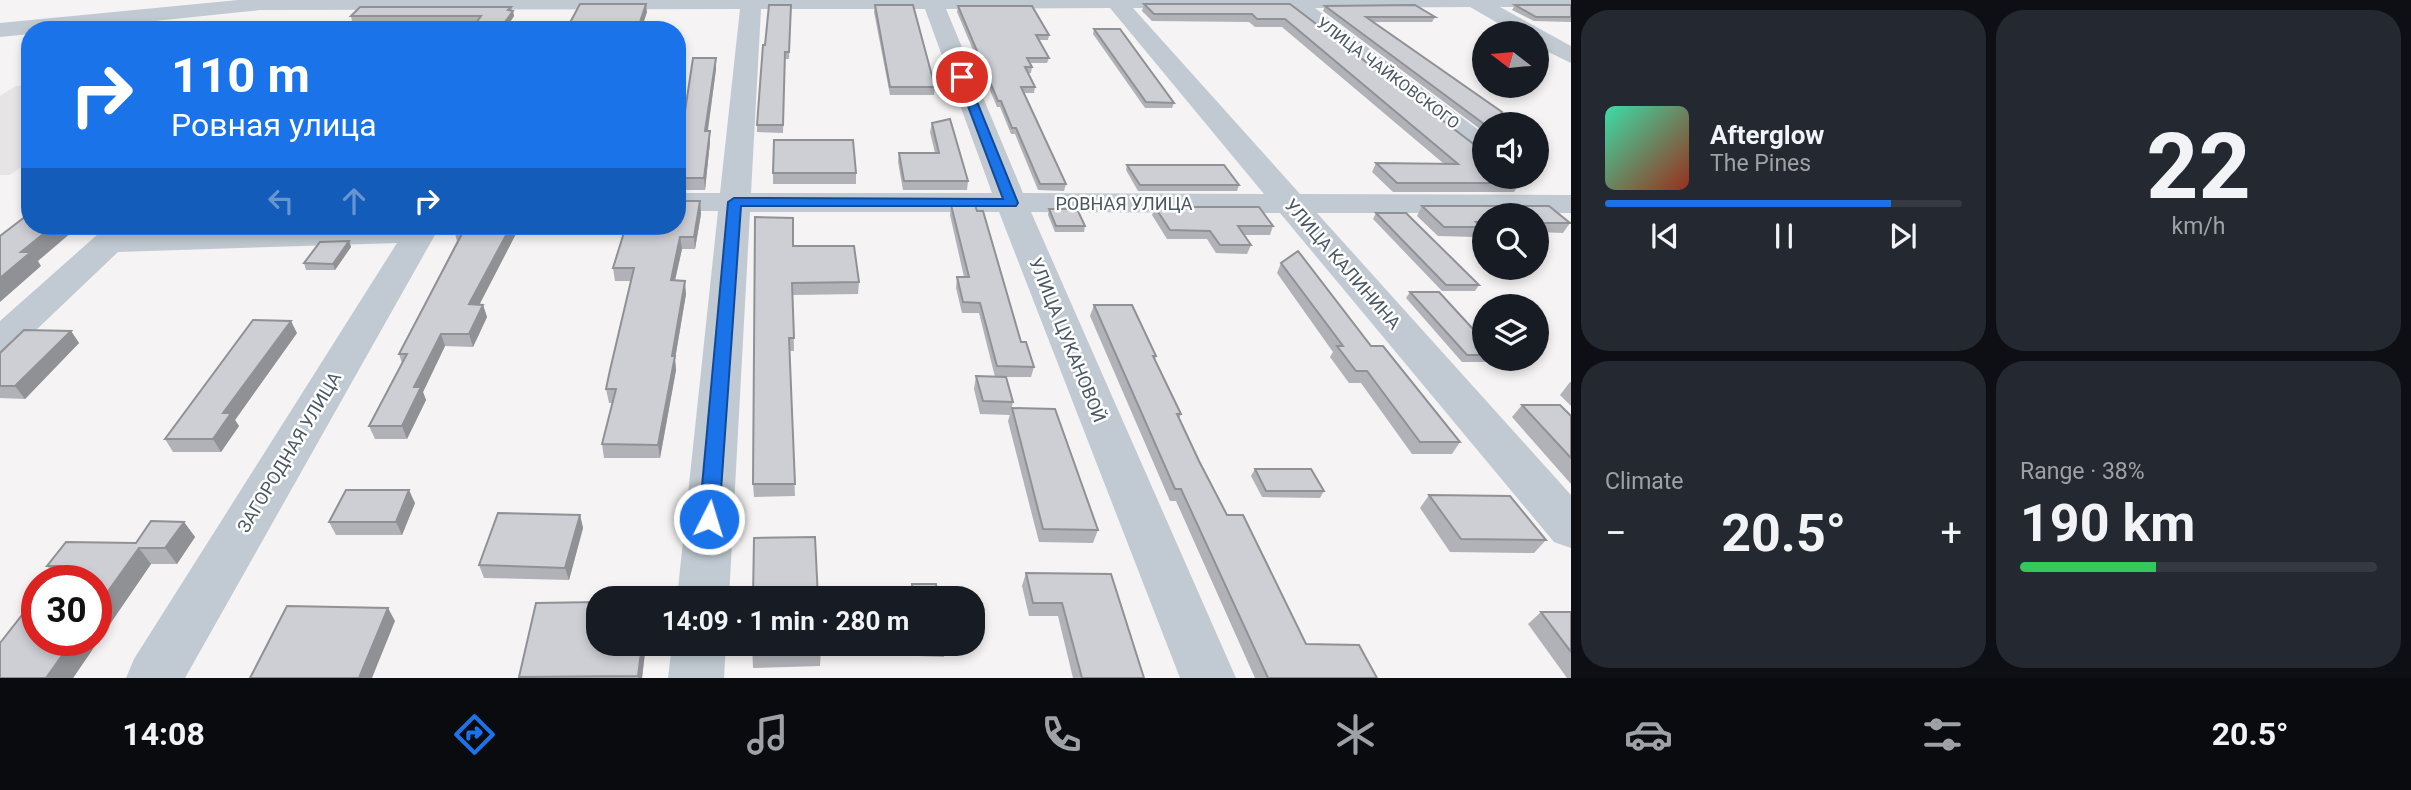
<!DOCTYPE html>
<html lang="en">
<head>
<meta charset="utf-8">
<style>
	:root { --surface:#171b24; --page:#242831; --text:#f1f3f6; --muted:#9ea1a6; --line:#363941; --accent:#1a73e8 }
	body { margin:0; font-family:Roboto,sans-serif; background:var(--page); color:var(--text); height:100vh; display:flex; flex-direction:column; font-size:26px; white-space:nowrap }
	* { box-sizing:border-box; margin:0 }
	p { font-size:23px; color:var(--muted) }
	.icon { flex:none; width:38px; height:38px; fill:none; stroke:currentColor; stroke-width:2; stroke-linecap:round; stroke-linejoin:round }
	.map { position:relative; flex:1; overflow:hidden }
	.details { display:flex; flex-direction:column; gap:10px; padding:10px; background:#0d0f14; width:840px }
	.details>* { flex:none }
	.guide { position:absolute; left:21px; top:21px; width:665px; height:214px; border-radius:28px; box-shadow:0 4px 10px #0003; background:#1a73e8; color:#fff; overflow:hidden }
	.needle { width:46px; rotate:286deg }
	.buttons { position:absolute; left:1472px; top:21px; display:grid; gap:14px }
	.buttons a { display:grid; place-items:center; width:77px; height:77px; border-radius:50%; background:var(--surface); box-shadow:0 4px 10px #0003; font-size:35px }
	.speed { position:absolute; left:21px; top:565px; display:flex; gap:14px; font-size:35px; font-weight:700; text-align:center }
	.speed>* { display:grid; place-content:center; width:91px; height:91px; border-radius:50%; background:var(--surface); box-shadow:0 4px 10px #0003; line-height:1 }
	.speed .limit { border:10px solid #d22; background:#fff; color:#111 }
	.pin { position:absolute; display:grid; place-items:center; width:60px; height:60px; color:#fff; margin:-30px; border:4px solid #fff; border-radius:50%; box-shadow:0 2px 7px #0007 }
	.me { position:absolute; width:77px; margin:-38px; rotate:5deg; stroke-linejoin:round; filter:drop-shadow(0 0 5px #0008) }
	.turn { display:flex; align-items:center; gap:24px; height:147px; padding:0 35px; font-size:32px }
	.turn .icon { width:91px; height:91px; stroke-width:2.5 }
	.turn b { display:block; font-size:49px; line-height:60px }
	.lanes { display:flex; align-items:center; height:66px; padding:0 35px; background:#0003; justify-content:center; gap:35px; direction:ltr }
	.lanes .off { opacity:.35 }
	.big { font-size:52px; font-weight:700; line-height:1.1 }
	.details .widget { flex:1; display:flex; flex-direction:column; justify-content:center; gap:10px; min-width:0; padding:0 24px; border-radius:28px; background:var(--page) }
	.details .dial { align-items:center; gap:0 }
	.dial b { font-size:91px; line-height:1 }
	.song { display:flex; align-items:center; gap:21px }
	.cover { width:84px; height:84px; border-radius:10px; background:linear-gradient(135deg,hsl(160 70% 55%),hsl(10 70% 35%)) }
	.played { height:7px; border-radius:4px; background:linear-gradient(90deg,var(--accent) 80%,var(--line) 80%) }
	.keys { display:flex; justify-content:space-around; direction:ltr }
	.heat { display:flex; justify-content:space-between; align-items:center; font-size:38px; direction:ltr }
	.charge { height:10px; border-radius:5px; background:linear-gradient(90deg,#34c759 38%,var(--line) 0) }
	.details .tiles { flex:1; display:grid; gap:10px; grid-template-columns:repeat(2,1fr) }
	.trip { position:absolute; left:586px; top:586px; width:399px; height:70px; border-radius:28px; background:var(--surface); box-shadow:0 4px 10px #0003; font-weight:700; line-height:70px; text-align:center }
	.menu { display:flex; height:112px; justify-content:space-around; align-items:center; background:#090b0e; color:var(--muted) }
	.menu .icon { width:49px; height:49px }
	.menu .selected { color:var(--accent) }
	.menu b { font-size:32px; color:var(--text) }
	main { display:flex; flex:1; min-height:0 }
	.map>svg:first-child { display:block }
	.education { fill:#e6e4e5 }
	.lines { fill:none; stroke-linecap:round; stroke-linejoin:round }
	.minor { fill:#c1cad2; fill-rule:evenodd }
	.wall { fill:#b0b2b7 }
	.shaded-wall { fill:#909195 }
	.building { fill:#cdcfd5; stroke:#909195; stroke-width:2 }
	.route { fill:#1a73e8; stroke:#114b97; stroke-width:2 }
	.labels { text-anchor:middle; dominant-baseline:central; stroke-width:5; stroke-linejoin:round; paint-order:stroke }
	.far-street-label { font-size:16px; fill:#4a5661; stroke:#fff }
	.street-label { font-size:18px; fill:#4a5661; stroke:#fff }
</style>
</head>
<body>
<main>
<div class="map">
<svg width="1571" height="678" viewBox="0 0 1571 678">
	<rect width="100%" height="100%" fill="#f5f3f3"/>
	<!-- education -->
	<g class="education">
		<path d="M255,23H324L316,30H246Z"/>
		<path d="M30,85V161L10,175H0V96L16,86Z"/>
	</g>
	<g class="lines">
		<!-- minor -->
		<g class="minor">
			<path d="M238,0H1571V7H1500L1571,46V63L1536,46V33H1515L1470,7L1315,8L1484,134V155L1474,153L1288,8H1133L1300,194L1571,195V213H1317L1571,495V548L1554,542L1280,213L1031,212L1236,678H1180L999,212H750L729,598H677L718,211H677V193H720L740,9L260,10L68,30H30V34L0,37V23ZM1110,8L1264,194L1023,193L946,9ZM761,9H925L992,193H751Z"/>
			<path d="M107,226H142L139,231L306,226H440L185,678H126L134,659L397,243L118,252L14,351L0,354V321Z"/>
			<path d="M672,644H726L724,678H668Z"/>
		</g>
	</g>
	<!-- wall -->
	<g class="wall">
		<path d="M1144,4H1290L1520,183L1514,192H1393L1372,172L1376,163H1443L1282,27H1255L1249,22L1152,21L1142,11Z"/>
		<path d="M791,5L789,59H785L783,133L757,132V125L765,45Z"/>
		<path d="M875,5L935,87L934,95H890L874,12Z"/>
		<path d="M1515,5H1571V22L1534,21L1512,10Z"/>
		<path d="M958,6L1049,35L1048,40H1039L1049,58L1047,63H1030L1032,67L1031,73H1028L1035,87L1034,93H1024L1066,184L1064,191L1038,190L1015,134H1011L1000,107H997L957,12Z"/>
		<path d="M1325,6L1435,17L1432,22H1373L1499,118L1484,124V132L1323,11Z"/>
		<path d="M511,7L514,16L505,30H471L477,22L352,21L351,16Z"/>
		<path d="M647,12L641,30H566Z"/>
		<path d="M1094,29L1174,103L1172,108H1145L1093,34Z"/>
		<path d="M716,58V69L708,131L710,142L705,190H677V131H682Z"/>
		<path d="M932,123L968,181L967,190H903L898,162L899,153H935L930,132Z"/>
		<path d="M1127,165L1239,185L1237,191H1138L1126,170Z"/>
		<rect x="773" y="173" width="83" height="11"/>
		<path d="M700,201L701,214L695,249H682L675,281L686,294L675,359L676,370L660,458H604L602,444L612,403H609L606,389L631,281H615L613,268Z"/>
		<path d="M951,205L1034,367L1031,377H1006L1013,402L1010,415L980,414L974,389L976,376L995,377L979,313H962L956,288L957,277H964L950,215Z"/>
		<path d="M1422,206H1549L1570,223L1563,233L1536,232V215H1484V232H1478L1475,237L1438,236L1417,216Z"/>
		<path d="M1155,207L1273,226L1270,235H1244L1251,245L1247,254L1216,253L1207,239H1167L1152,215Z"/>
		<path d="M1049,209L1085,226L1084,232H1055L1048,215Z"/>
		<path d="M1376,213L1479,285L1475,291H1442L1373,219Z"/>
		<path d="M520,226L479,305H483L487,317L473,347L445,346L423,392L426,400L407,439H375L369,426L402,363L399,354L457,241L454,230Z"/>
		<path d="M349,241L351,247L335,270H306L304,263Z"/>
		<path d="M793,246L859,282L858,294L793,295L794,351H789L795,496L754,497L753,484Z"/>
		<path d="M1281,263L1371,346L1460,442L1452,454H1412L1361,383H1349L1330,357L1333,352L1277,273Z"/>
		<path d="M1410,292L1484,341V359H1495L1493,362H1462L1406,298Z"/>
		<path d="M1094,305L1156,356L1155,360L1181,414L1179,419L1199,461L1227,515L1306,644L1377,678H1255L1176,501H1170L1090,316Z"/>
		<path d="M71,331L79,343L25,399L0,398V353Z"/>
		<path d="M297,333L235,420L239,426L221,452H173L165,439Z"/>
		<path d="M1570,382H1571V406L1560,395Z"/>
		<path d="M1522,405L1571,416V484L1512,417Z"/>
		<path d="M1012,408L1098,530L1093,543L1039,542L1008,421Z"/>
		<path d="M1255,469L1324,491L1320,498L1262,497L1251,476Z"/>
		<path d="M1429,495L1546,540L1534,553L1450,552L1420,508Z"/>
		<path d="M415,503L402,535H336L329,522Z"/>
		<path d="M580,515L583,528L569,580L484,578L479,565Z"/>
		<path d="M184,522L195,537L177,564H151L73,678H0L54,573L47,566L136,543Z"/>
		<path d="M1026,573L1111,574L1144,678H1073L1058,616H1029L1022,586Z"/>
		<path d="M1541,612H1571V678H1567L1528,624Z"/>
		<path d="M598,644H646L642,678H519Z"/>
		<path d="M752,644L821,649L820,666L753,668Z"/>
		<path d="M916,644H944L945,650L944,657L918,656Z"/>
	</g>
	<!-- shaded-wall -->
	<g class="shaded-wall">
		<path d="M646,4L647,12L641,30L640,22Z"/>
		<path d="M513,11L514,16L505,30H499Z"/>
		<path d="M716,58V69L706,142L705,131Z"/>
		<path d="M710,131V142L705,190L704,178Z"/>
		<path d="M700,201L701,214L695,249L694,237Z"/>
		<path d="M53,226H79L38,261L41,266L0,302V278L21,252Z"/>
		<path d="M511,226H520L473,317L469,304Z"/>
		<path d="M680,237L682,249L672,293L671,280Z"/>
		<path d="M349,241L351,247L335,270L333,264Z"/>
		<path d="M685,281L686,294L675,359L676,370L660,458L658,445Z"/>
		<path d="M483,305L487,317L473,347L469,334Z"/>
		<path d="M291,321L297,333L235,420L239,426L221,452L213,439L223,413Z"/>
		<path d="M71,331L79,343L25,399L15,386Z"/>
		<path d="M441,334L445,346L423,392L426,400L407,439L402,426L414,387Z"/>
		<path d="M409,490L415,503L402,535L396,522Z"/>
		<path d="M580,515L583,528L569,580L565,568Z"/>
		<path d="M184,522L195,537L177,564L165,548Z"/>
		<path d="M139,548L151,564L73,678H46L73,640H96V608Z"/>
		<path d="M388,608L395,621L372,678H359Z"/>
		<path d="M642,644H646L642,678H638Z"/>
	</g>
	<!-- building -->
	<g class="building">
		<path d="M580,4H646L640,22L602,23L599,30H566Z"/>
		<path d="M1144,4H1290L1484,152V177H1512L1520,183H1397L1376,163L1458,164L1285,19H1257L1252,14H1154Z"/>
		<path d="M769,5H791L789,52H785L783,125H757L763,45H765Z"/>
		<path d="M875,5H913L935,87H890Z"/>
		<path d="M1415,5L1435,17H1366L1502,112L1493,124H1484L1325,6Z"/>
		<path d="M1515,5H1571V17H1536Z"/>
		<path d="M958,6H1032L1049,35H1036L1049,58H1027L1032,67H1025L1035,87H1021L1066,184H1040L1016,128H1012L1001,101H998Z"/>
		<path d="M360,7H511L508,10L513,11L499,30H471L481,16H351Z"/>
		<path d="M1094,29H1120L1174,103L1146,102Z"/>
		<path d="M693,58H716L705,131H710L704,178H677V131H682Z"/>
		<path d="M950,119L968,181H904L899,153H939L932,123Z"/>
		<path d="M774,140H853L856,173H773Z"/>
		<path d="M1127,165H1224L1239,185H1140Z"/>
		<path d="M677,201H700L694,237H680L671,280L685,281L672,356H675L658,445L602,444L616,389H606L610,370L634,268H613L626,226H677Z"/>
		<path d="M951,205H975L977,211H983L1021,342H1026L1034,367L997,366L980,303L963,302L957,277H969Z"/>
		<path d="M1422,206H1549L1570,223H1536V215H1484V222H1476L1481,227H1444Z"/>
		<path d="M1155,207H1259L1273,226H1238L1251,245H1220L1210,231L1170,230Z"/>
		<path d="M1049,209H1077L1085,226H1056Z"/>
		<path d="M30,213V226H53L21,252H31L0,278V236Z"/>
		<path d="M1376,213H1406L1479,285H1446Z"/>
		<path d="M755,217L793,218V246H854L859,282L792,283L794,338H789L795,484H753Z"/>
		<path d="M456,226H511L469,304L483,305L469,334H441L414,387H421L402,426H369L407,354H399L464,230H454Z"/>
		<path d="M349,241L333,264L304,263L320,242Z"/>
		<path d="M1298,251L1371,346H1383L1460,442H1420L1367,371H1356L1337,346H1343L1281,263Z"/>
		<path d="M1410,292H1439L1484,341V355H1467Z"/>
		<path d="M1094,305H1132L1156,356H1153L1181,414H1177L1199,461L1227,515H1243L1306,644L1359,645L1377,678H1268L1181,489H1175Z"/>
		<path d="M253,320L291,321L223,413H231L213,439H165Z"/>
		<path d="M24,330L71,331L15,386H0V353Z"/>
		<path d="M976,376L1006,377L1013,402L983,401Z"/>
		<path d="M1522,405H1560L1571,416V458Z"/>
		<path d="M1012,408L1055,409L1098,530L1043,529Z"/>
		<path d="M1255,469H1311L1324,491H1266Z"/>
		<path d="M346,490H409L396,522H329Z"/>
		<path d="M1429,495L1510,496L1546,540L1461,539Z"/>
		<path d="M498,513L580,515L565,568L479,565Z"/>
		<path d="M151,521L184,522L165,548H139L96,608V581H48L60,566H47L66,542L136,543Z"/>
		<path d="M815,537L818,598H753L754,538Z"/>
		<path d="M1026,573L1111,574L1144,678H1082L1062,603H1033Z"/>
		<path d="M912,584H936L938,598H913Z"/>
		<path d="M37,596V640H73L46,678H0V643Z"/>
		<path d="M598,602V644H642L638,676L519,677L536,603Z"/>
		<path d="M287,606L388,608L359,678H250Z"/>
		<path d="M1541,612H1571V652Z"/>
		<path d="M752,644H821V649L752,650Z"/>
		<path d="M918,644H944L945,650H919Z"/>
	</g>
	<!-- route -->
	<path class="route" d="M958,75L967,77L1018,203L1016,206H741L719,519L716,525L709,527L702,525L699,519L728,202L734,198L1003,199L957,77Z"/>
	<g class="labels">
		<!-- far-street labels -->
		<g class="far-street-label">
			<text transform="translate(1388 73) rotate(37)">УЛИЦА ЧАЙКОВСКОГО</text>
		</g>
		<!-- street labels -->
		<g class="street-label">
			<text x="1124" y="203">РОВНАЯ УЛИЦА</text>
			<text transform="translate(1343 264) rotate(49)">УЛИЦА КАЛИНИНА</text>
			<text transform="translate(1068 340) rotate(68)">УЛИЦА ЦУКАНОВОЙ</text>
			<text transform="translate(289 452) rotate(-59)">ЗАГОРОДНАЯ УЛИЦА</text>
		</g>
	</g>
</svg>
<div class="buttons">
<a><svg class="needle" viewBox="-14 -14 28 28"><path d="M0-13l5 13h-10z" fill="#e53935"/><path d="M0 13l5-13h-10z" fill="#9ea1a6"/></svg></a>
<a><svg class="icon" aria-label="sound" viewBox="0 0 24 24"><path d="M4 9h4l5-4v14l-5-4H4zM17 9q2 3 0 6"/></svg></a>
<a><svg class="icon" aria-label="search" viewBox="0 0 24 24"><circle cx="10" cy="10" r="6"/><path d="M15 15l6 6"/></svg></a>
<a><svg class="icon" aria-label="layers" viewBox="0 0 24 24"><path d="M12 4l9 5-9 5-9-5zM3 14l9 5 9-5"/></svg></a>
</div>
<div class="speed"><div class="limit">30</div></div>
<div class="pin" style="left:962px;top:77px;background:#d93025"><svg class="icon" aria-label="arrive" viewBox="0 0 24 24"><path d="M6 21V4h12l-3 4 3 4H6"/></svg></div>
<svg class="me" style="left:709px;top:519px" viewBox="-20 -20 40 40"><circle r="17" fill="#1a73e8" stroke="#fff" stroke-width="3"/><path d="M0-11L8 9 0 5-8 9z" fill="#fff"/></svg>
<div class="trip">14:09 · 1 min · 280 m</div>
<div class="guide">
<div class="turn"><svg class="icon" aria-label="right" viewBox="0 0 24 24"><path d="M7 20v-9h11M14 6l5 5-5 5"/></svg><div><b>110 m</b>Ровная улица</div></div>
<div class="lanes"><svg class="icon off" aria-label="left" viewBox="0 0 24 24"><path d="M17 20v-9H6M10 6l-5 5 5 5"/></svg><svg class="icon off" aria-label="ahead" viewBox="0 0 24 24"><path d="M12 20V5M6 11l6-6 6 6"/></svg><svg class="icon" aria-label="right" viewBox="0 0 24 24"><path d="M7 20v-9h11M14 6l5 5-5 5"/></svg></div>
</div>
</div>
<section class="details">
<div class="tiles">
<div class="widget">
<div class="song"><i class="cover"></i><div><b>Afterglow</b><p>The Pines</p></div></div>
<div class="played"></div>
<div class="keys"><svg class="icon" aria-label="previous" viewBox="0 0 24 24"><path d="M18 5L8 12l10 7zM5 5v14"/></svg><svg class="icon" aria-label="pause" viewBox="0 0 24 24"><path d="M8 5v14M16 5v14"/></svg><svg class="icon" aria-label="next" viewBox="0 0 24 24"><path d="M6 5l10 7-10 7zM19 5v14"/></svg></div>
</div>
<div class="widget dial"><b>22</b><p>km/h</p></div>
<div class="widget"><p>Climate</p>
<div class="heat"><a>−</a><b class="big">20.5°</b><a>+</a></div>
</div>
<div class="widget"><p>Range · 38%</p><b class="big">190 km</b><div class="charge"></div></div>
</div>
</section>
</main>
<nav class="menu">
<b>14:08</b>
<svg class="icon selected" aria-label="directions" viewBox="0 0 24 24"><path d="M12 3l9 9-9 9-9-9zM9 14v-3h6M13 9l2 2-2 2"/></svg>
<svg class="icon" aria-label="music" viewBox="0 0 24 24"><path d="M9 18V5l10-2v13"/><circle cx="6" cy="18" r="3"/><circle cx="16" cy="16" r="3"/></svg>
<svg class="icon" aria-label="phone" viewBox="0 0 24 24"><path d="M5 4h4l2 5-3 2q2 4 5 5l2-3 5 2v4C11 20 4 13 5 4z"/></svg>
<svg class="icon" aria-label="climate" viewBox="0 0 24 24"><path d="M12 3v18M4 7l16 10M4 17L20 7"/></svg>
<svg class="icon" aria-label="car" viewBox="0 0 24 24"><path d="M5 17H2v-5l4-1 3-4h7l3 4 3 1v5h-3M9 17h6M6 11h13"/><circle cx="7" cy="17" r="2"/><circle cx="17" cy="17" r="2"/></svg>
<svg class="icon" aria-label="filters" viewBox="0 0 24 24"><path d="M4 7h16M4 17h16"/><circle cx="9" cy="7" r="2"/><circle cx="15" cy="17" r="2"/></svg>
<b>20.5°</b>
</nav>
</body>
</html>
